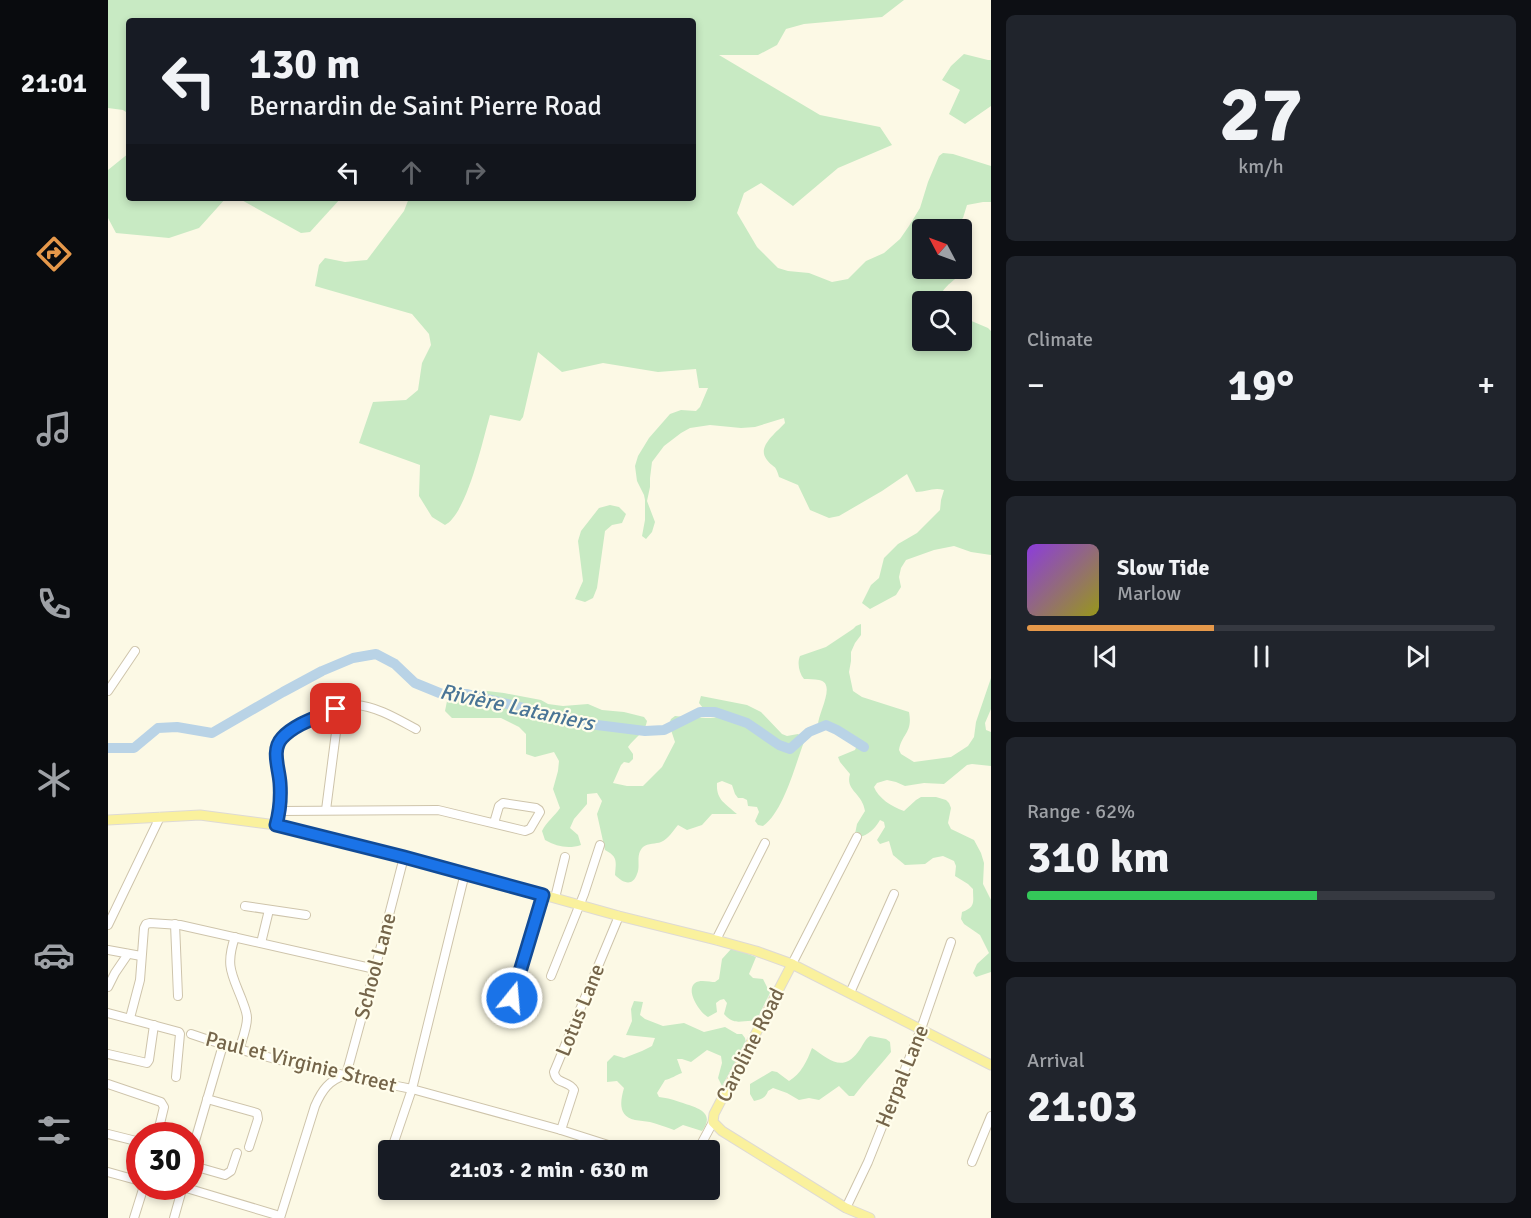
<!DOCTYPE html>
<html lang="en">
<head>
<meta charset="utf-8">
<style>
	:root { --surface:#171b24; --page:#20242c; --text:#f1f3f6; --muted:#9ea1a6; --line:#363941; --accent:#e5984a }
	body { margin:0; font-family:Signika,sans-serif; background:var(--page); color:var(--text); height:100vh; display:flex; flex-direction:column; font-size:22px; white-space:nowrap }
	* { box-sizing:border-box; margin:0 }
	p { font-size:20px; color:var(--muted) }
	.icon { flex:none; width:33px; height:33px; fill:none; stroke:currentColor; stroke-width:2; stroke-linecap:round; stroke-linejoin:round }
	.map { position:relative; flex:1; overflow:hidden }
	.details { display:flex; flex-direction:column; gap:15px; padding:15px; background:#0d0f14; width:540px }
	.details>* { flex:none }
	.top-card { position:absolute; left:18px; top:18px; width:570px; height:183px; border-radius:6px; box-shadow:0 3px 9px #0003; background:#171b24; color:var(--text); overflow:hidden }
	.needle { width:39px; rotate:311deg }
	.fabs { position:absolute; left:804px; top:219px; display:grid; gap:12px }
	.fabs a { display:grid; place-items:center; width:60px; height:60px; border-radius:6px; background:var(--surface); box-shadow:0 3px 9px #0003; font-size:30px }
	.speed { position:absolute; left:18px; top:1122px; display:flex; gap:12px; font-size:30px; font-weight:700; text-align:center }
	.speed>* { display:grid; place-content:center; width:78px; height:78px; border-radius:50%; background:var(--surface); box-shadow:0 3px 9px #0003; line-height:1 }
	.speed .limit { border:9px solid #d22; background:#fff; color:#111 }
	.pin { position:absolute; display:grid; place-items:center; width:51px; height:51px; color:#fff; margin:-26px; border-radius:12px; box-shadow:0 3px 9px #0006 }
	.me { position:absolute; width:66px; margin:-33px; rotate:17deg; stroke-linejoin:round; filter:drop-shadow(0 0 4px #0008) }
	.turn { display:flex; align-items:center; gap:21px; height:126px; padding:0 24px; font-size:27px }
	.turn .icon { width:78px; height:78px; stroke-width:2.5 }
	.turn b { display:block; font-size:42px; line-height:51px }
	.lanes { display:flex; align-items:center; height:57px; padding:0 24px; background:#0003; justify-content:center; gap:30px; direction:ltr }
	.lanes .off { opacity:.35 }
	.big { font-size:45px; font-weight:700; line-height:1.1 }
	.details .tile { flex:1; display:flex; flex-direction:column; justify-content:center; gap:9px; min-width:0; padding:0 21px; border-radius:9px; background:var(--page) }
	.details .dial { align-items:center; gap:0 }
	.dial b { font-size:78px; line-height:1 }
	.song { display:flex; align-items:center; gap:18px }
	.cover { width:72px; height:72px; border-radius:9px; background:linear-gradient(135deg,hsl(270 70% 55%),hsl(60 70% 35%)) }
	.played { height:6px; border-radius:3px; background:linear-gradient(90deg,var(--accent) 40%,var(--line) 40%) }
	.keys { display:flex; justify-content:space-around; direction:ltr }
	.heat { display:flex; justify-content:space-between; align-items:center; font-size:33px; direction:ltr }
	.charge { height:9px; border-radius:4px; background:linear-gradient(90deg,#34c759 62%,var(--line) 0) }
	.trip { position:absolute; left:270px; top:1140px; width:342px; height:60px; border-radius:6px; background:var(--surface); box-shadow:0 3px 9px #0003; font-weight:700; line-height:60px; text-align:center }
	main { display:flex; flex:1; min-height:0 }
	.menu { display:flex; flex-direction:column; width:108px; justify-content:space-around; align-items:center; background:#090b0e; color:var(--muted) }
	.menu .icon { width:42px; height:42px }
	.menu .on { color:var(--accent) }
	.menu b { font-size:27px; color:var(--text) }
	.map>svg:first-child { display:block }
	.green { fill:#c8eac3 }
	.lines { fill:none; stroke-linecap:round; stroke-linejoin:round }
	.river { stroke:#b9d3e6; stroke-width:10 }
	.minor-casing { stroke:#cec4ab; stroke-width:10 }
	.major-casing { stroke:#dedad4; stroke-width:11 }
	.minor { stroke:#fff; stroke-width:8 }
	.major { stroke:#faf19d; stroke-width:9 }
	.route-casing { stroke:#114b97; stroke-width:15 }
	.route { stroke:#1a73e8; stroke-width:10 }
	.labels { text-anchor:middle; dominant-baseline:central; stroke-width:4.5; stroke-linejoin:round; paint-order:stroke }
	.street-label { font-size:21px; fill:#75654a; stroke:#fffdeb }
	.water-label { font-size:22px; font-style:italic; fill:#4a7596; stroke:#fffdeb }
</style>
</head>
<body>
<main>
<nav class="menu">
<b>21:01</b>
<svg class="icon on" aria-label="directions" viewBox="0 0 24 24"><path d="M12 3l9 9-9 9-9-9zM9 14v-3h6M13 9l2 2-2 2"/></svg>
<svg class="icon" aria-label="music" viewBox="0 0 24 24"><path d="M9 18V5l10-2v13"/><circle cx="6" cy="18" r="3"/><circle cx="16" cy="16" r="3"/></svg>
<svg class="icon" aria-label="phone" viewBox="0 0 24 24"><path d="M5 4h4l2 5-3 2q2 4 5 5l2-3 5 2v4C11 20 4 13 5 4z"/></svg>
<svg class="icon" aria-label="climate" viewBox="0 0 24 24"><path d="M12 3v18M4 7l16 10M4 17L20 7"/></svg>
<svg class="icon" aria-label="car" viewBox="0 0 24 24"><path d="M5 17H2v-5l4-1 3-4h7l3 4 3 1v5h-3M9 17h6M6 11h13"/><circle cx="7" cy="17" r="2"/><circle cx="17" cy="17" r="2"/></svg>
<svg class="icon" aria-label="filters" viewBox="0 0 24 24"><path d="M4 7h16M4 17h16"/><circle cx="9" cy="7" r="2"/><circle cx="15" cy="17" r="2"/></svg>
</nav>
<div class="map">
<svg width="883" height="1218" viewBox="0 0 883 1218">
	<rect width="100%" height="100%" fill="#fcf9e5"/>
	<!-- green -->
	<g class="green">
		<path d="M0,0H796L774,17L696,24L678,29L669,45L650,55H611L712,115L772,127L784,145L730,168L685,206L653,183L636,193L629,213L649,247L670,268L680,271L701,273L724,282L740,279L758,261L776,253L792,239L801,226L812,208L820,182L831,156L835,153L845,154L883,166V202H875L859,205L855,218L843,229L828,227L824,229L814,230V268L853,269L852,275C844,282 832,289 832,301L814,302V340H854V317L880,328L883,331V555L863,552L846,546L826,550L798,560L793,568L791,577L793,587L788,595L762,609L754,603L763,585L771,578L776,558L790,544L809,533L832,510L833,500L836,490C825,487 819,492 808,492L799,474L774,491L731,516L721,518L702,510L690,485L671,477C667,463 666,469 659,460C648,447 668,433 677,423L676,418L647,427L633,428L602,425L582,428L573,433L556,446L544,462L542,478V487L539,501L547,522L544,532L538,539L534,536L537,520V500L536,495L529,481L527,466L530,456L541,438L562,414L573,410L588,411L592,407L600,388H591L588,369L550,372L495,363L454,372L430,352L415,417L412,421L382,415C375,439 359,514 337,525L324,517L311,496L312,465L251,443L265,402L298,400L310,390L314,363L323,345L321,334L304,314L207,286L211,265L217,258L237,262L259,260L296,211L301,198H585V21H21V114L15,110L0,108Z"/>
		<path d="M856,54L880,60H883V106L857,124L841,114L852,90L834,80L843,66Z"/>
		<path d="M21,153V198H118L91,228L61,238L8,233L0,218V170Z"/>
		<path d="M130,198H233L202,232L193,233Z"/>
		<path d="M502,505L511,507L518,514L514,523L504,525L497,531L489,588L485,598L477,602L467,599L475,581L470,541L473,531L491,508Z"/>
		<path d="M753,624V635L747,643L743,652V661L741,672L745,691L754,697L801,712C805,733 794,733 791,750L793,754L806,762L843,757L860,746L866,737L868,722L883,678V709L877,723L878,730L883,732V766L864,764L859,765L836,784L816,783L797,786L788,782L779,780L769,783L766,787C770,798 784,807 796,811L808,800L813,797H828L838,800L841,803L843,808L840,823L843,829L866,840L873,853L876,863L875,884L883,900V972L868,977L865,973L869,964L881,953L872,935L856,924L853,919L854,912C868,907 865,902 865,889L860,884L847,876L848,866L846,861L835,856L825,858L817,864L797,865L785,855L781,841L772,844L769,840L777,827L776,822L772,820C766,830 761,834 750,838L747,834L749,824L757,811C754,792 737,791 742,774L732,762L730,757L747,750L750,743C737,733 728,723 710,725C710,713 729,683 711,680C706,679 701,679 696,679C691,673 689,663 692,656L718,647L745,629L748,626Z"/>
		<path d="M371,690L396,693L433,700L440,704L455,706L480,704L494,710L516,712L536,717L539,721C537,733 527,737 520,747L525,754V759L521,763L516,762L513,765L505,783L519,786H535L554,767L567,742L561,724L563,719L567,716C574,717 580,717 587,717C599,718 607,720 617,713L613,711L595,708L591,703L593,696L639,705L653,712L674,734L679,736L690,734L694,737L696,742C687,765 676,811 655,826L650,825L647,821L651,812L649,807L640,806L639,800L635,798H630L627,794L624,785L614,781L609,783C608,800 617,803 629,814H604L594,825L579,830L570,825C565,831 560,839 553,842C548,844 540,843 535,847C527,855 533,866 529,874C524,888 514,882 507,875C508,861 510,857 497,850L489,814L494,801L489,793L479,794V804L466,819L462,828L470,835L473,845C461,849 449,847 437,840L434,831C439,821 446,817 452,808L445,789L450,771L451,761L446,752L427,757L418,754V734L411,727L393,718H344L337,711L339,701L348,697Z"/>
		<path d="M624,948L648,957L641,974L645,978L655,979L662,993L648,1021C635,1019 627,1027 616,1014L619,1003L616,999L612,1000L608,1003L609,1012L600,1017C592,1013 577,991 587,983C592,979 602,982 607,982L611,979L614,959Z"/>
		<path d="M526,1001L535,1002L532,1015L537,1019L555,1026L576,1023L596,1032L617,1027L629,1034H634L637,1038L638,1043L614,1086L610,1078L614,1063L613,1056L599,1050L583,1062L574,1059H569L574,1073C568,1075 563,1079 557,1080L549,1093L551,1097C560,1098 566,1100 575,1103C589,1108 608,1112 594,1131L575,1125L566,1130C558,1127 550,1124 542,1122C537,1121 532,1121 527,1120C510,1116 512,1102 516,1088L509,1081L499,1082V1062L506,1055L516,1058L534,1051L544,1046L547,1038L518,1035L524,1021L523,1009Z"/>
		<path d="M762,1036L778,1039L782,1042L783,1052C771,1067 758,1080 746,1096H741L731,1086L711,1100L701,1098L691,1100L679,1093L665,1088L660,1091C658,1098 653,1099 646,1101L642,1094V1084L664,1071L669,1072L681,1081C693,1074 699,1061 704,1048C721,1059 734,1073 750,1052C755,1046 756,1040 762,1036Z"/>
	</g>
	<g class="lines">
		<!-- river -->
		<path class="river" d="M0,748H26L50,728L69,727L104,733L175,692L214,671L245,658L268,654L287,664L307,683L334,694H359L481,724L537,731L556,730L592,712H607L639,723L671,745L682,749L701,732L718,725L729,730L756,747"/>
		<defs>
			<g id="minor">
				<path d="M0,691L27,651"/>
				<path d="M218,810L231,709"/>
				<path d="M172,811L330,810L417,831L422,829L432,812L431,810L428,808L395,803L391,806L386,823"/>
				<path d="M168,825C172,810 173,794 172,779C171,769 166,757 169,747C174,730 232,703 248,705C268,706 291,720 308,729"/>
				<path d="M357,873L304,1089L453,1130L516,1150"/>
				<path d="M447,898L457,857"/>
				<path d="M137,906L198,915"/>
				<path d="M67,924L70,996"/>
				<path d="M0,925L52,817"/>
				<path d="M127,937C117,966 124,974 134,1000C136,1006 139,1012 139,1018C139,1028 134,1040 131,1050"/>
				<path d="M608,940L657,843"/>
				<path d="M153,943L161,910"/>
				<path d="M0,950L33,956"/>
				<path d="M684,964L749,837"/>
				<path d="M443,976L476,894L492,845"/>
				<path d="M0,987L7,973L20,954"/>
				<path d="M742,993L786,894"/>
				<path d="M0,1013L71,1032L72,1034L68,1077"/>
				<path d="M22,1018L32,980L36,928L38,924L42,923L72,925L267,969"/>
				<path d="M398,1018L436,895"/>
				<path d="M83,1034C155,1059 229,1074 304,1089L286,1142"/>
				<path d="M0,1054L39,1063L41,1060L46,1025"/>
				<path d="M0,1084L53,1102L56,1107L49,1136"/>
				<path d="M99,1099L149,1113L150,1119L141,1147"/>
				<path d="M453,1130L466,1090C461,1080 448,1085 446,1072L511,916"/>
				<path d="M0,1134L32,1142"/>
				<path d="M590,1150L605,1122"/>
				<path d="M82,1158L115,1045"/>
				<path d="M864,1162L883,1116"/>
				<path d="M82,1165L117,1175L123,1171L129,1153"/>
				<path d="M0,1172L32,1181"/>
				<path d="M75,1187L172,1216"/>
				<path d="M738,1208L760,1162L813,1029L843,942"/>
				<path d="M26,1218L36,1186"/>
				<path d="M66,1218L75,1186"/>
				<path d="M172,1218L207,1106C214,1090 221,1080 238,1075L267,969L296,857"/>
			</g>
			<g id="major">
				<path d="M0,820L92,815L168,825L357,873L511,916L608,940L648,951L684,964L883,1065"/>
				<path d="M684,964L606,1114L605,1122L614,1131L738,1208L762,1218"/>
			</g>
		</defs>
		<!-- minor casing -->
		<use href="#minor" class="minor-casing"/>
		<!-- major casing -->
		<use href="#major" class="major-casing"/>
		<!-- minor -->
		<use href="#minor" class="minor"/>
		<!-- major -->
		<use href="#major" class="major"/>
	</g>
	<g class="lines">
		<defs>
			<path id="route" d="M228,709C211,717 188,723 174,738C163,750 171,768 172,783C173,797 172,811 168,825L296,857L435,895L404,998"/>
		</defs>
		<!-- route casing -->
		<use href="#route" class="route-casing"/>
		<!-- route -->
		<use href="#route" class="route"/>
	</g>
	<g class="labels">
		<!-- street labels -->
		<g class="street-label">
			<text transform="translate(267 966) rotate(-75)">School Lane</text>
			<text transform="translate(472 1010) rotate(-68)">Lotus Lane</text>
			<text transform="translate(642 1045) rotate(-63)">Caroline Road</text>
			<text transform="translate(193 1062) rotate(14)">Paul et Virginie Street</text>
			<text transform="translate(794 1076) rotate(-68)">Herpal Lane</text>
		</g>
		<!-- water labels -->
		<g class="water-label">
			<text transform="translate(409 707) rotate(12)">Rivière Lataniers</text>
		</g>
	</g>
</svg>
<div class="fabs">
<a><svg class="needle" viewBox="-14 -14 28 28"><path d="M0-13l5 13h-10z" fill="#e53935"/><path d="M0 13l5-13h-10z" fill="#9ea1a6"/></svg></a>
<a><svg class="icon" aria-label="search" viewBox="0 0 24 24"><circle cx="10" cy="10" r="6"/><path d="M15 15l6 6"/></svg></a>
</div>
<div class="speed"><div class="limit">30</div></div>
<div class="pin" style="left:228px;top:709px;background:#d93025"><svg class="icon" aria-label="arrive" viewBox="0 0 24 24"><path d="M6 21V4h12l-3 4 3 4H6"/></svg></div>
<svg class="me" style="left:404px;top:998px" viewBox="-20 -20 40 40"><circle r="17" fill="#1a73e8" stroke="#fff" stroke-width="3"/><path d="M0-11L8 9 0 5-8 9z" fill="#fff"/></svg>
<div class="trip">21:03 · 2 min · 630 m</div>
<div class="top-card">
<div class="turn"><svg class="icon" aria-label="left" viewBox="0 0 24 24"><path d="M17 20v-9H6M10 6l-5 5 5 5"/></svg><div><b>130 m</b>Bernardin de Saint Pierre Road</div></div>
<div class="lanes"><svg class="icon" aria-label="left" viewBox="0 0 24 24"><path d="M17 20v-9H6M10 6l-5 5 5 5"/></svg><svg class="icon off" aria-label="ahead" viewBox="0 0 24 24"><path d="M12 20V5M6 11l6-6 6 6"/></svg><svg class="icon off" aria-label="right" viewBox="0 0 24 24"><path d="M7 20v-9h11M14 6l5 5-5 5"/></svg></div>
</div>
</div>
<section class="details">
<div class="tile dial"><b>27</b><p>km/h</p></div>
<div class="tile"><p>Climate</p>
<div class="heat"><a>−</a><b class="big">19°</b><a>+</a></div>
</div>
<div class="tile">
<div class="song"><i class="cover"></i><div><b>Slow Tide</b><p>Marlow</p></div></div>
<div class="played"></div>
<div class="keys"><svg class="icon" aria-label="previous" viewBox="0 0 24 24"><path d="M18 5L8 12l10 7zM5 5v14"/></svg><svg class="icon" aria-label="pause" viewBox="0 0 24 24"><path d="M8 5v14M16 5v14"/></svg><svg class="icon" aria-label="next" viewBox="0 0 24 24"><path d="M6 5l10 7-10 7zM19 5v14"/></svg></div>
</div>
<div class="tile"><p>Range · 62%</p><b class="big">310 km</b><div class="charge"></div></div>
<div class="tile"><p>Arrival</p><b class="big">21:03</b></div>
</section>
</main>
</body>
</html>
